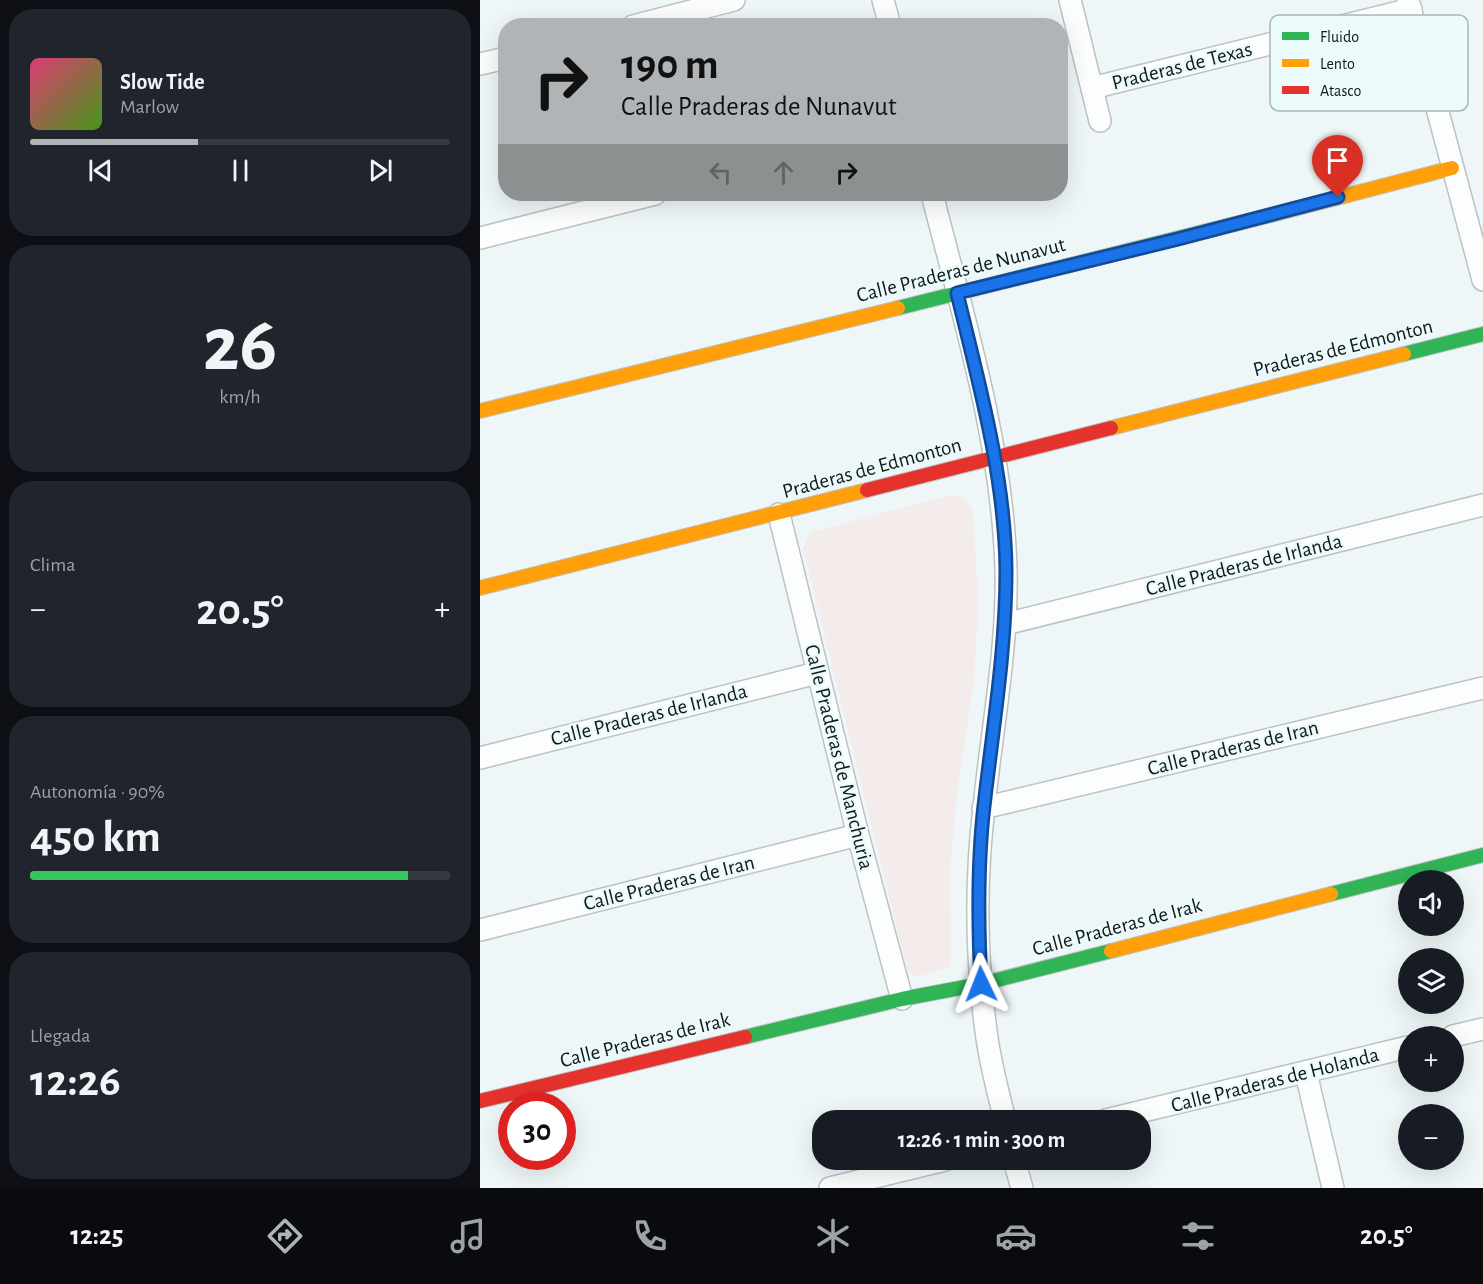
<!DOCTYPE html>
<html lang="es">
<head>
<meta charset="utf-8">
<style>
	:root { --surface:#171b24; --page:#20242c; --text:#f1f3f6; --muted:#9ea1a6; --line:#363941; --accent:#b0b4b6 }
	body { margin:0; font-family:"Alegreya Sans",sans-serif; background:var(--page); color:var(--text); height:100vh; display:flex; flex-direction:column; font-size:22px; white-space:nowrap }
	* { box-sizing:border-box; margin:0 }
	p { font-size:20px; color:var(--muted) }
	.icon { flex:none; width:33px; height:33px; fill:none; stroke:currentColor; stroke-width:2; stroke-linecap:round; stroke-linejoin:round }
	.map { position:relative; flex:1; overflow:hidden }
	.panel { display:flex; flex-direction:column; gap:9px; padding:9px; background:#0d0f14; width:480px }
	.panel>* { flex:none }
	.banner { position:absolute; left:18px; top:18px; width:570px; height:183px; border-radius:24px; box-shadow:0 6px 24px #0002; background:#b0b4b6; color:#111; overflow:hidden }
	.fabs { position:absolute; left:918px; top:870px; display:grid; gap:12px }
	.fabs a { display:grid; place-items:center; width:66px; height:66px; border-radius:50%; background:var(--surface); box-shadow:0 6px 24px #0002; font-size:30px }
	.speed { position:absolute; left:18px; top:1092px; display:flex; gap:12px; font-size:30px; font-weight:700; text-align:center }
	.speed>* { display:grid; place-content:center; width:78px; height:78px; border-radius:50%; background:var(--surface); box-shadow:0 6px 24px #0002; line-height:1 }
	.speed .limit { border:9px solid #d22; background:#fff; color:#111 }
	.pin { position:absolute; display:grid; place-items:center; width:51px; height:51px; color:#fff; margin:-62px -26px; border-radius:50% 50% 50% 0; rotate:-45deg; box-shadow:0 0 6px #0007 }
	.pin .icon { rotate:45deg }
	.me { position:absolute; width:66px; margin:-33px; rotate:358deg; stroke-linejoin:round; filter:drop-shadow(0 0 4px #0008) }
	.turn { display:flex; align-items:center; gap:21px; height:126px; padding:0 24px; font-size:27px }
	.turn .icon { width:78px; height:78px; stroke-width:2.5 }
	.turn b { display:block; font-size:42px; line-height:51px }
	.lanes { display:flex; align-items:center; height:57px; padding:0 24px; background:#0003; justify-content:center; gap:30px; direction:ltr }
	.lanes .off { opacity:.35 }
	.big { font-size:45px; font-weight:600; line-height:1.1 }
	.panel .card { flex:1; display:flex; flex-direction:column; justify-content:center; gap:9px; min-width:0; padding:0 21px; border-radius:24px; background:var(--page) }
	.panel .dial { align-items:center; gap:0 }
	.dial b { font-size:78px; line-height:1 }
	.song { display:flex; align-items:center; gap:18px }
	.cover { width:72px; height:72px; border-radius:9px; background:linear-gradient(135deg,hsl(340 70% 55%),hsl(100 70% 35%)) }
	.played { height:6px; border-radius:3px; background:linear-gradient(90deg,var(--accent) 40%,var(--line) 40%) }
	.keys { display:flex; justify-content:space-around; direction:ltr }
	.heat { display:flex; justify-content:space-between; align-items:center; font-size:33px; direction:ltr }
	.charge { height:9px; border-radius:4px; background:linear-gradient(90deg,#34c759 90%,var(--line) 0) }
	.trip { position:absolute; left:332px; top:1110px; width:339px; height:60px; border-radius:24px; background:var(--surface); box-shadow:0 6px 24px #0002; font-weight:600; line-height:60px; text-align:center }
	.dock { display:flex; height:96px; justify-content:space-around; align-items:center; background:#090b0e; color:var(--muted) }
	.dock .icon { width:42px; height:42px }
	.dock .current { color:var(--accent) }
	.dock b { font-size:27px; color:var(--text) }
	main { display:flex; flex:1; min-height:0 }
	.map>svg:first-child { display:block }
	.green { fill:#f4ebeb }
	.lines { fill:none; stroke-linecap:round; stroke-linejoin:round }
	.street-casing { stroke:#bcc2c3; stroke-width:24 }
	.fast-casing { stroke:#bcc2c3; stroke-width:16 }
	.slow-casing { stroke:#bcc2c3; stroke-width:16 }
	.jam-casing { stroke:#bcc2c3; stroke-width:16 }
	.street { stroke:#fcfefe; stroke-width:21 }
	.fast { stroke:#30b455; stroke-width:14 }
	.slow { stroke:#ff9f0a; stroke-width:14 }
	.jam { stroke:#e5322d; stroke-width:14 }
	.route-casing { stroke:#114b97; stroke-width:15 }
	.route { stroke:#1a73e8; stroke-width:10 }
	.labels { text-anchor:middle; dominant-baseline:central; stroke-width:5; stroke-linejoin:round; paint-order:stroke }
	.street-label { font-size:21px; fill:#131819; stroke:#ebfafb }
	.key { fill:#ebfafb; stroke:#aab6b7; stroke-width:1.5 }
	.key-label { font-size:16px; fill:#131819 }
</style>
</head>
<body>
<main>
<section class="panel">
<div class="card">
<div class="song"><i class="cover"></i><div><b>Slow Tide</b><p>Marlow</p></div></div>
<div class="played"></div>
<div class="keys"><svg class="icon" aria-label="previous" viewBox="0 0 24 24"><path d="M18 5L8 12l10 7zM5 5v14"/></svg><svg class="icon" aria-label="pause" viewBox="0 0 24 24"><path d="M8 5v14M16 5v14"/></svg><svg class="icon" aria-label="next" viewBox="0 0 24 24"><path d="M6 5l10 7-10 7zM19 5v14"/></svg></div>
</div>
<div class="card dial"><b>26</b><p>km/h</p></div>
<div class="card"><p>Clima</p>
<div class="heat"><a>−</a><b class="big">20.5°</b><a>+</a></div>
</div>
<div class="card"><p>Autonomía · 90%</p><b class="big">450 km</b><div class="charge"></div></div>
<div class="card"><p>Llegada</p><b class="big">12:26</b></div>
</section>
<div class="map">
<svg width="1003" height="1188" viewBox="0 0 1003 1188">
	<rect width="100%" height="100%" fill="#eef6f8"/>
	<!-- green -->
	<path class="green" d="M468,496C483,496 488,499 493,512L498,601L494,682L478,784L470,869L471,960L468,968L437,977L428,972L323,548L331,532Z"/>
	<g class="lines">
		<defs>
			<g id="street">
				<path d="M403,0L410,26"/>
				<path d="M590,0L620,121"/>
				<path d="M928,0L1003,280"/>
				<path d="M153,26L254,0"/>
				<path d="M0,64L26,58"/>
				<path d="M612,88L931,9"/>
				<path d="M452,194C483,316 522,441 526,568C528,649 512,727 504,807C495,883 496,961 507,1038C511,1065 518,1093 525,1120"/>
				<path d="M0,238L175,194"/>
				<path d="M299,514L378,835L422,999"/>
				<path d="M525,624L1003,505"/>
				<path d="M0,758L337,673"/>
				<path d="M503,808L1003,688"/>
				<path d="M0,930L378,835"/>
				<path d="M973,1036L1003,1029"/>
				<path d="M826,1073L853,1188"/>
				<path d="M626,1120L928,1047"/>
				<path d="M534,1160L542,1188"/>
				<path d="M350,1188L465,1160"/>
			</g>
			<g id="fast">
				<path d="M418,308L795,214"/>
				<path d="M924,354L1003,334"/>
				<path d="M851,894L1003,855"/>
				<path d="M265,1037L422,999L501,984L631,951"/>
			</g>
			<g id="slow">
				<path d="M795,214L972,168"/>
				<path d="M0,411L418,308"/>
				<path d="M631,428L924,354"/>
				<path d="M0,588L387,490"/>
				<path d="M631,951L851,894"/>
			</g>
			<g id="jam">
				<path d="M387,490L631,428"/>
				<path d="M0,1101L265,1037"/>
			</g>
		</defs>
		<!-- street casing -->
		<use href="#street" class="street-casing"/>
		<!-- fast casing -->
		<use href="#fast" class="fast-casing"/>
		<!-- slow casing -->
		<use href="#slow" class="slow-casing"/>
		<!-- jam casing -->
		<use href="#jam" class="jam-casing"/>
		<!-- street -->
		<use href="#street" class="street"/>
		<!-- fast -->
		<use href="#fast" class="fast"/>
		<!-- slow -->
		<use href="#slow" class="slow"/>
		<!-- jam -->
		<use href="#jam" class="jam"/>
	</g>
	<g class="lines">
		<defs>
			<path id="route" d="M501,984C498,925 497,865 504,806C513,727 526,650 526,570C525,476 499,384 477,293L698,239L858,197"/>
		</defs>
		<!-- route casing -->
		<use href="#route" class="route-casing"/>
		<!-- route -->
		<use href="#route" class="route"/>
	</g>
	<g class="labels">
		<!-- street labels -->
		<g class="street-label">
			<text transform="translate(702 66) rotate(-14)">Praderas de Texas</text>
			<text transform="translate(481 270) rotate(-14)">Calle Praderas de Nunavut</text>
			<text transform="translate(863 348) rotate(-14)">Praderas de Edmonton</text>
			<text transform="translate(392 468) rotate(-15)">Praderas de Edmonton</text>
			<text transform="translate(764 565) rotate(-14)">Calle Praderas de Irlanda</text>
			<text transform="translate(169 715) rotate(-14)">Calle Praderas de Irlanda</text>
			<text transform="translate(753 748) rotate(-14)">Calle Praderas de Iran</text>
			<text transform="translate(359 757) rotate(76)">Calle Praderas de Manchuria</text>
			<text transform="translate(189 883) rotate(-14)">Calle Praderas de Iran</text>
			<text transform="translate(637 927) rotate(-15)">Calle Praderas de Irak</text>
			<text transform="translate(165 1040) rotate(-14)">Calle Praderas de Irak</text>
			<text transform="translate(795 1080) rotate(-14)">Calle Praderas de Holanda</text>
		</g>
	</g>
	<!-- legend -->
	<rect x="790" y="15" width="198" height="96" rx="9" class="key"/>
	<rect x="802" y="32" width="27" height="8" fill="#30b455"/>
	<rect x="802" y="59" width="27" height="8" fill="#ff9f0a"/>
	<rect x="802" y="86" width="27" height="8" fill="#e5322d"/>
	<g class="key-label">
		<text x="840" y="42">Fluido</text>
		<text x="840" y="69">Lento</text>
		<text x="840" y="96">Atasco</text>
	</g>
</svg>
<div class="fabs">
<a><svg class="icon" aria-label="sound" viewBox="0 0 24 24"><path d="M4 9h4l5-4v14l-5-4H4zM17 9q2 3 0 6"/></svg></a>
<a><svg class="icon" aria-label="layers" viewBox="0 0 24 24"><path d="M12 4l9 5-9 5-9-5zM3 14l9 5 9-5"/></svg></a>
<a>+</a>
<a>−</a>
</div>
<div class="speed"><div class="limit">30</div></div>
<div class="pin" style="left:858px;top:197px;background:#d93025"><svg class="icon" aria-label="arrive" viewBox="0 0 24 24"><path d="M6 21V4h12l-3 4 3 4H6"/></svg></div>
<svg class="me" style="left:501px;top:984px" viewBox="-20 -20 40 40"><path d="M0-17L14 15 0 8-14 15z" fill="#1a73e8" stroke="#fff" stroke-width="4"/></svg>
<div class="trip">12:26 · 1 min · 300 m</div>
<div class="banner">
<div class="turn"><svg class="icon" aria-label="right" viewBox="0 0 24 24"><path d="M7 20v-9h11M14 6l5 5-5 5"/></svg><div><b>190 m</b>Calle Praderas de Nunavut</div></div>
<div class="lanes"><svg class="icon off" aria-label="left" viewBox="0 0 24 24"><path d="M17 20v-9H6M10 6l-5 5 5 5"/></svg><svg class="icon off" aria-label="ahead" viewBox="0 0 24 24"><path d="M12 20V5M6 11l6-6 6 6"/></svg><svg class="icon" aria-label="right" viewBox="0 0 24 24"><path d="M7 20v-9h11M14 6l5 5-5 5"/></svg></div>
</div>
</div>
</main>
<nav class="dock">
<b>12:25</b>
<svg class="icon current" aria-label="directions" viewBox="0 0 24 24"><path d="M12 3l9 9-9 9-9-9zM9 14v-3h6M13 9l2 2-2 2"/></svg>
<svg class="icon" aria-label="music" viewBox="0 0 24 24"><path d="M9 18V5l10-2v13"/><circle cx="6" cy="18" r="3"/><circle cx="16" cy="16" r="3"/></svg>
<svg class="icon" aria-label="phone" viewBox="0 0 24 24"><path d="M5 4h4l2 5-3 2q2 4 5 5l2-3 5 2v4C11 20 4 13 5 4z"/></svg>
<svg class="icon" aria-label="climate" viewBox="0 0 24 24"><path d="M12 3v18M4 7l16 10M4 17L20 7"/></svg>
<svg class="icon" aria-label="car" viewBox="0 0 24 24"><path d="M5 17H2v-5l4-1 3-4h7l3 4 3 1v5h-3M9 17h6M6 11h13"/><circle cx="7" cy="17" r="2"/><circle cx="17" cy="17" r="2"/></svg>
<svg class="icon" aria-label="filters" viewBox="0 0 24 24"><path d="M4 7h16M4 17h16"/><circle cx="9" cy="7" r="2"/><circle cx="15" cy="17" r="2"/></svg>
<b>20.5°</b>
</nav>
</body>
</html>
